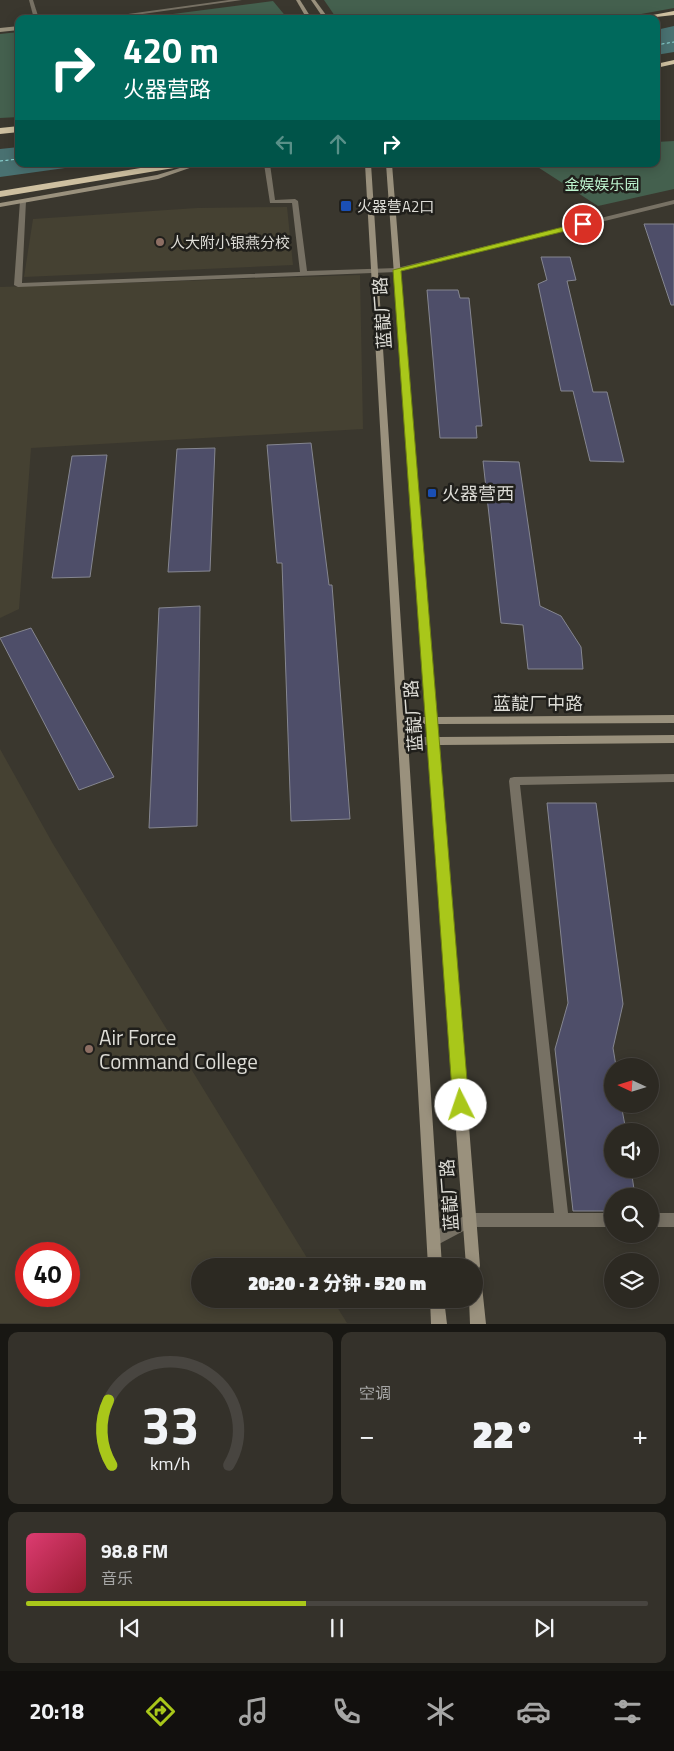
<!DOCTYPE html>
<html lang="zh">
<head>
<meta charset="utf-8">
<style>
	:root { --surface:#2c2922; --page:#34312a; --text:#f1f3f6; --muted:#a6a6a5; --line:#484540; --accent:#a9c71a }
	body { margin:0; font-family:"Titillium Web","Noto Sans SC",sans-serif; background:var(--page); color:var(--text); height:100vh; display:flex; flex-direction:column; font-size:19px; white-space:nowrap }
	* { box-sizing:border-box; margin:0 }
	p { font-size:16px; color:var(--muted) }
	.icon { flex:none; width:28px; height:28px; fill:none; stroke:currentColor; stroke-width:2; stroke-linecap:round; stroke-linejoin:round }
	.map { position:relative; height:1324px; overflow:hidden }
	.sheet { display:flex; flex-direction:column; gap:8px; padding:8px; background:#181713; flex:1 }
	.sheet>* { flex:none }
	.guide { position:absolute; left:15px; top:15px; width:645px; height:152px; border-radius:10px; box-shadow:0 2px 12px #0003,0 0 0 1px var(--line); background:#00695c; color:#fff; overflow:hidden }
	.needle { width:32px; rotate:274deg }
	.buttons { position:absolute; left:604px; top:1058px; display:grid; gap:10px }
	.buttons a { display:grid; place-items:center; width:55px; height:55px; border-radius:50%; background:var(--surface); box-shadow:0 2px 12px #0003,0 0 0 1px var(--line); font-size:25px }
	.speed { position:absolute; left:15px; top:1242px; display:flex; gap:10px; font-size:25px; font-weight:700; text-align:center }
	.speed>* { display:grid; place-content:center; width:65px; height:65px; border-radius:50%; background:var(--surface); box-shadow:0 2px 12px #0003,0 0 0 1px var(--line); line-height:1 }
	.speed .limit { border:8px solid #d22; background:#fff; color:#111 }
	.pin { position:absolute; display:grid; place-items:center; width:42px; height:42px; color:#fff; margin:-21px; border:2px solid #fff; border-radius:50%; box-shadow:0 1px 5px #0007 }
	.me { position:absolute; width:55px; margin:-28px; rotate:356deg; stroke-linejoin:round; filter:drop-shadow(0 0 4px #0008) }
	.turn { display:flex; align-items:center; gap:18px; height:105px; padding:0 25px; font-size:22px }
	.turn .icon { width:65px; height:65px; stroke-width:2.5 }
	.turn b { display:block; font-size:35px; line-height:42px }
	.lanes { display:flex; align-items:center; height:48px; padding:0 25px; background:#0003; justify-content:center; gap:25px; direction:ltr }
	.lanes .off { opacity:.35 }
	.big { font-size:38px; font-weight:800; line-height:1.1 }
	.sheet .tile { flex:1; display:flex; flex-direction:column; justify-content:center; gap:8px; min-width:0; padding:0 18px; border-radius:10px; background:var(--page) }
	.sheet .dial { align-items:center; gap:0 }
	.dial svg { height:130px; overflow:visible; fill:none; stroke:var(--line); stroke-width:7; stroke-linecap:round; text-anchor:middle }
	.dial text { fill:var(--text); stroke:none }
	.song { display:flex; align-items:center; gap:15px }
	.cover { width:60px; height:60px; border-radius:8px; background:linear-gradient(135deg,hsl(340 70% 55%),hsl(350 70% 35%)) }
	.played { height:5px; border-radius:2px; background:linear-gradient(90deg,var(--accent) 45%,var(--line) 45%) }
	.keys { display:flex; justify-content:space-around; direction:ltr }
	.heat { display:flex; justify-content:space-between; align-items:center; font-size:28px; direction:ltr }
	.sheet .tiles { flex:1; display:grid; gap:8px; grid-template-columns:1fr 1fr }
	.tile:last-child { grid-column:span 2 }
	.trip { position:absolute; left:191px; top:1258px; width:292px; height:50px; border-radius:25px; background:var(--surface); box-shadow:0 2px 12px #0003,0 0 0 1px var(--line); font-weight:800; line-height:50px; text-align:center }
	.menu { display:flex; height:80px; justify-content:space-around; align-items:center; background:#12100e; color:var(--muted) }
	.menu .icon { width:35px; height:35px }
	.menu .on { color:var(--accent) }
	.menu b { font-size:22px; color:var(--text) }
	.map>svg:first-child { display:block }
	.built { fill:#454132; fill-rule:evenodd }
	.green { fill:#44604e }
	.water { fill:#497171 }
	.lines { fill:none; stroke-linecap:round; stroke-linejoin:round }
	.ferry { stroke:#95e1e0; stroke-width:1; stroke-dasharray:3 2.5; stroke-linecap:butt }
	.building { fill:#4e4e69; stroke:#858690 }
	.street { fill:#777164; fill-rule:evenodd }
	.secondary { fill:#9a917d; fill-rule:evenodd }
	.highway { fill:#cec0a0; fill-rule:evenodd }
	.route { fill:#a9c71a; stroke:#6e8111 }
	.transit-dot { fill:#1a4fb4; stroke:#201f1b; stroke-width:2 }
	.education-dot { fill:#8d6e63; stroke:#201f1b; stroke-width:2 }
	.labels { text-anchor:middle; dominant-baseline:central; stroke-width:5; stroke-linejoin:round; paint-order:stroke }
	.far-park-label { font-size:15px; fill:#bdf4cf; stroke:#201f1b }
	.far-poi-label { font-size:15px; fill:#dddcd6; stroke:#201f1b; text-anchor:start }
	.street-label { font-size:18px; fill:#dddcd6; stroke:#201f1b }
	.poi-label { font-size:18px; fill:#dddcd6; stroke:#201f1b; text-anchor:start }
	.near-poi-label { font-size:21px; fill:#dddcd6; stroke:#201f1b; text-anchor:start }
</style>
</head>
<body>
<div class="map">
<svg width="674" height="1324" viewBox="0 0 674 1324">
	<rect width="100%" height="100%" fill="#3a372e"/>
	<!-- built -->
	<g class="built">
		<path d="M287,207L293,265L24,277L33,219L197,208Z"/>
		<path d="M360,275L363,429L31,448L19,609L0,618V287Z"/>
		<path d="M0,749L53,844L312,1266H200V1299H332L347,1323H0ZM26,1254H69V1296H26Z"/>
	</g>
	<!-- green -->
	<g class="green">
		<path d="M324,0H674V8L614,19H337Z"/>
		<path d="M273,1L288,19H134Z"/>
		<path d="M19,32V117L0,118V34Z"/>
		<path d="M674,141V189L598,206L533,164H656V142Z"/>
	</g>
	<!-- water -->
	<g class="water">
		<path d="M674,26V52L656,55V30Z"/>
		<path d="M19,147V164H94L0,177V149Z"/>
	</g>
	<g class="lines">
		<!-- ferry -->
		<g class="ferry">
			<path d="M656,45L674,42"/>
			<path d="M0,161L19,159"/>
		</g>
	</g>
	<!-- building -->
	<g class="building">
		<path d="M644,224H674V305H671Z"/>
		<path d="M541,257H570L576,280L567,281L593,392H607L624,462L590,461L573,391H561L538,284L547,280Z"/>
		<path d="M427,290H458L460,298H469L482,426H476L477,438H440Z"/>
		<path d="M311,443L329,585H332L350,819L291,821L282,563H277L267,445Z"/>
		<path d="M215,448L210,571L168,572L177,449Z"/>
		<path d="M107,455L90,577L52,578L72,456Z"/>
		<path d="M483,461L519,462L540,606L561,616L581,647L583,669H528L523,625L501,623Z"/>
		<path d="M200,606L197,826L149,828L159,608Z"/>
		<path d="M31,628L114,777L79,790L0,638Z"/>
		<path d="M547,803H596L623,1004L613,1048L616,1066H612V1104H621L626,1131H612V1169H631L635,1196H612V1211H573L555,1049L568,1003Z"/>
	</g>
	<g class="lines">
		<!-- street -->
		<g class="street">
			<path d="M29,0H33L39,19H34Z"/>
			<path d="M229,0H242L107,19H92Z"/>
			<path d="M264,164H270L275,200L295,199L298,201L307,271L397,268L674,200V204L397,272L18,287L14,285L20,201L23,199L26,201L22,283L300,272L292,203H270Z"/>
			<path d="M403,737H433L437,738L438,741L437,744L433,745H403L399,744L398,741L399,738Z"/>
			<path d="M674,774V782L520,785L568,1213H612V1227H471L439,1244L434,1246L429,1244L427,1239L429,1234L470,1213H554L509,781L510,778L514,777Z"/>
			<rect x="650" y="1213" width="24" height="14"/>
		</g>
		<!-- secondary -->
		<g class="secondary">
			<path d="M296,0H300L312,19H307Z"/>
			<path d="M311,0H315L329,19H324Z"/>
			<path d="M19,26V30L0,32V28Z"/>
			<path d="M193,164H201L158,179L0,207V203L157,175Z"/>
			<path d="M365,164H371L407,717H426L386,164H392L436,717L674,715V723L437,724L438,737L674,735V743L439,745L480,1266L478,1271L475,1272V1266H466L426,724L407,725L442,1266H428Z"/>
			<path d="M475,1279L480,1281L482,1286L486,1324H470L469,1299H475Z"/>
			<path d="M430,1299H444L447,1324H431Z"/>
		</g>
		<!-- highway -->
		<g class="highway">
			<path d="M674,11V15L638,19L642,17Z"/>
			<path d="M674,60V64L656,68V64Z"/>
			<path d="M19,126V132L0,134V128Z"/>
			<path d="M165,164H185L180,167L0,197V191Z"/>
		</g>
	</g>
	<!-- route -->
	<path class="route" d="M583,222L586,223V226L401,271L469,1105L466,1110L461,1112L456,1110L453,1105L393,270Z"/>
	<!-- markers -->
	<g class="transit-dot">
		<rect x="340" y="200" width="12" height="12" rx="2.5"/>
		<rect x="427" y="488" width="10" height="10" rx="2.5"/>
	</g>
	<g class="education-dot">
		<circle cx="160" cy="242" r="5"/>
		<circle cx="89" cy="1049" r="5"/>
	</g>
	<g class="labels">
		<!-- far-park labels -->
		<g class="far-park-label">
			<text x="602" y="184">金娱娱乐园</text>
		</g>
		<!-- far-poi labels -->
		<g class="far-poi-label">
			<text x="357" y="206">火器营A2口</text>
			<text x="170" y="242">人大附小银燕分校</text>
		</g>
		<!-- street labels -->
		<g class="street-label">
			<text transform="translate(382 313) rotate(-94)">蓝靛厂路</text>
			<text x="538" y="703">蓝靛厂中路</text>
			<text transform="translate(413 716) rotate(-94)">蓝靛厂路</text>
			<text transform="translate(449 1195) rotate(-94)">蓝靛厂路</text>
		</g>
		<!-- poi labels -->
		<g class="poi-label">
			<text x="442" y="493">火器营西</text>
		</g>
		<!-- near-poi labels -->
		<g class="near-poi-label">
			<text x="99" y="1037">Air Force<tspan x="99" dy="24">Command College</tspan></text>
		</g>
	</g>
</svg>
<div class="buttons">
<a><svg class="needle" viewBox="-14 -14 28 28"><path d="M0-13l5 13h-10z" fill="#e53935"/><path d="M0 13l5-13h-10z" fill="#a6a6a5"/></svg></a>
<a><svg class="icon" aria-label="sound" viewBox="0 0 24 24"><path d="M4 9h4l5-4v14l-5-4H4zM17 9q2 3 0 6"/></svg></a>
<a><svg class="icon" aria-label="search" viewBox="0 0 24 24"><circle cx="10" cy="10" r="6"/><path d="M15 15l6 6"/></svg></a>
<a><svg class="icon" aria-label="layers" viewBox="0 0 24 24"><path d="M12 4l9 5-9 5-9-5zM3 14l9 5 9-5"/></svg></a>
</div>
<div class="speed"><div class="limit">40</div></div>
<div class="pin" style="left:583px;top:224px;background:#d93025"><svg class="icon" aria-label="arrive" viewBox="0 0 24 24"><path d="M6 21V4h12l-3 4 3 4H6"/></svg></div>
<svg class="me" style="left:461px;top:1105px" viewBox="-20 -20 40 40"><circle r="19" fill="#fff"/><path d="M0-13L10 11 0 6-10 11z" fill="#a9c71a"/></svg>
<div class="trip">20:20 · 2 分钟 · 520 m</div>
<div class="guide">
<div class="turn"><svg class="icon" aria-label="right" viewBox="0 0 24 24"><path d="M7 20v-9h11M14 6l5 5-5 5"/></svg><div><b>420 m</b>火器营路</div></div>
<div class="lanes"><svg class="icon off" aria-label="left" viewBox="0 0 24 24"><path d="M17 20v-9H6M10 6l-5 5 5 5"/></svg><svg class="icon off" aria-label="ahead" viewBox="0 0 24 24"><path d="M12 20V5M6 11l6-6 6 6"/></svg><svg class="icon" aria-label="right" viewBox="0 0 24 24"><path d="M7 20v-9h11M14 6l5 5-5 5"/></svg></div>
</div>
</div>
<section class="sheet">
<div class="tiles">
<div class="tile dial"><svg viewBox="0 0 100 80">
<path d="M14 69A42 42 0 1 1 86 69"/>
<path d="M14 69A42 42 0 0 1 12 29" stroke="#a9c71a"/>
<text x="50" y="56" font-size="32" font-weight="700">33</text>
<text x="50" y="72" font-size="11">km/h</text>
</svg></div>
<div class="tile"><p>空调</p>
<div class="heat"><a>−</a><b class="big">22°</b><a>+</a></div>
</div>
<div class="tile">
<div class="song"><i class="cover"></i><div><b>98.8 FM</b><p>音乐</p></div></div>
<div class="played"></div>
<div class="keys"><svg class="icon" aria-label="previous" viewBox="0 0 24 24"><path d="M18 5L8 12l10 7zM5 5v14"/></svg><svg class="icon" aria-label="pause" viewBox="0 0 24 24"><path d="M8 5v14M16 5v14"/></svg><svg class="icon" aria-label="next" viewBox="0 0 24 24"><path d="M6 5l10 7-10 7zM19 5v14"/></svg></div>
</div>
</div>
</section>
<nav class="menu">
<b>20:18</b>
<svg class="icon on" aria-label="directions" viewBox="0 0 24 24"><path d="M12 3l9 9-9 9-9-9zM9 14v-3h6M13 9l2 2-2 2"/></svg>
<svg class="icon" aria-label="music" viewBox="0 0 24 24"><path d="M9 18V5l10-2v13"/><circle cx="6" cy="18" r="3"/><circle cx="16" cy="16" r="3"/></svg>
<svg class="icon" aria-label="phone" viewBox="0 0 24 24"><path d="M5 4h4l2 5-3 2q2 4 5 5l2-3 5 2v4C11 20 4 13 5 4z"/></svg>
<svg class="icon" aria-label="climate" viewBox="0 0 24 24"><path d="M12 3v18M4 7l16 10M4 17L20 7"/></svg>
<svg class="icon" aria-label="car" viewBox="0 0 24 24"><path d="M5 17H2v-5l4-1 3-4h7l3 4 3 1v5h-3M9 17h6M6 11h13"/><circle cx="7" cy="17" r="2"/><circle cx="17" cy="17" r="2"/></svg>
<svg class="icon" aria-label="filters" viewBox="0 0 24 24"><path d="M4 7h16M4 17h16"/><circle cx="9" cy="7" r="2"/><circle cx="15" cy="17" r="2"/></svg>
</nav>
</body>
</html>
